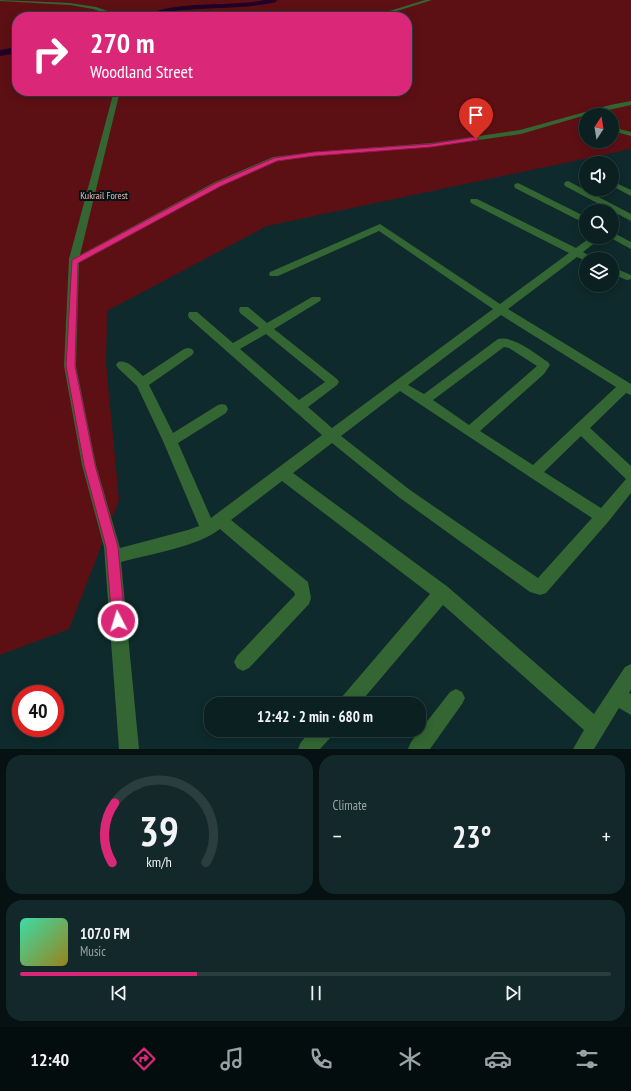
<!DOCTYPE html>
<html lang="en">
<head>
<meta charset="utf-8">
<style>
	:root { --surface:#0a2021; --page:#13282a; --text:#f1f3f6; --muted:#99a3a5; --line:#2a3e3f; --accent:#db2777 }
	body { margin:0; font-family:"PT Sans Narrow",sans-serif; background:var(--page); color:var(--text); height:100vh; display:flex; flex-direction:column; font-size:15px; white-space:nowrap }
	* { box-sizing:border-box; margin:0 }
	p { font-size:13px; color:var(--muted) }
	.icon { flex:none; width:22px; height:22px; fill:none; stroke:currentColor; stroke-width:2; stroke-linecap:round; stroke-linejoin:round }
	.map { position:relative; height:749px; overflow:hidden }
	.drawer { display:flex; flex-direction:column; gap:6px; padding:6px; background:#061212; flex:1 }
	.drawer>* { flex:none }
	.banner { position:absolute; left:12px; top:12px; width:400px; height:84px; border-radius:16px; box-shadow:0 2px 10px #0003,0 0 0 1px var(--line); background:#db2777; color:#fff; overflow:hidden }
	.needle { width:26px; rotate:12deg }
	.controls { position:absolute; left:579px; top:108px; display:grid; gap:8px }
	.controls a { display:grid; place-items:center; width:40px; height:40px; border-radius:50%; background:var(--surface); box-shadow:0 2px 10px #0003,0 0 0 1px var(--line); font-size:20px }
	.speed { position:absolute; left:12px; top:685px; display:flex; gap:8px; font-size:20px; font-weight:700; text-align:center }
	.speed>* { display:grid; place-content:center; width:52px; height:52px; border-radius:50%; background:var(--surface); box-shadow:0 2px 10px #0003,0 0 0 1px var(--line); line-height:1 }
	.speed .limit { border:6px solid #d22; background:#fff; color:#111 }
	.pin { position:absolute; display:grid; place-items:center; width:34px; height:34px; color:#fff; margin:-41px -17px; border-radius:50% 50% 50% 0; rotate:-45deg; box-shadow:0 0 4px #0007 }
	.pin .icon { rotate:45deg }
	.me { position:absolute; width:44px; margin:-22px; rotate:355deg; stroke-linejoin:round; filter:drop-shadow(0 0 3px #0008) }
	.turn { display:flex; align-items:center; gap:14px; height:84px; padding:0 12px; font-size:18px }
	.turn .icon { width:52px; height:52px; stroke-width:2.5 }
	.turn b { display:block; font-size:28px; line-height:34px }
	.big { font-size:30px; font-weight:800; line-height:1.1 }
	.drawer .card { flex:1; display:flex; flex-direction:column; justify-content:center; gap:6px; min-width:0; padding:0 14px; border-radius:16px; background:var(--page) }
	.drawer .dial { align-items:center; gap:0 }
	.dial svg { height:104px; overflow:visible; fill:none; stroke:var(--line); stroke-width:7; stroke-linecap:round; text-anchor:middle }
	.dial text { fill:var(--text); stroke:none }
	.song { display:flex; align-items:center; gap:12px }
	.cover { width:48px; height:48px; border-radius:6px; background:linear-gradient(135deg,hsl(160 70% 55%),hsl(50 70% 35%)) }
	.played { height:4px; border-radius:2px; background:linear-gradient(90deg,var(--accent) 30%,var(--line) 30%) }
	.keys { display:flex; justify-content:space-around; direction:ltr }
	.heat { display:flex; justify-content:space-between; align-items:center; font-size:22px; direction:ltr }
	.drawer .tiles { flex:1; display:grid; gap:6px; grid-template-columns:1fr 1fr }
	.card:last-child { grid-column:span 2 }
	.trip { position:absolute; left:204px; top:697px; width:222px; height:40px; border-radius:16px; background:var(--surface); box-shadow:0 2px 10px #0003,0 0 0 1px var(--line); font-weight:800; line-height:40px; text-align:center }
	.tabs { display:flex; height:64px; justify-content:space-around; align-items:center; background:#040d0d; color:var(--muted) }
	.tabs .icon { width:28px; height:28px }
	.tabs .selected { color:var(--accent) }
	.tabs b { font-size:18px; color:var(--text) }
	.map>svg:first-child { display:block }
	.green { fill:#5d1014; fill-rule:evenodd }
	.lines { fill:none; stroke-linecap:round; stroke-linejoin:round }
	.river { fill:#220027; fill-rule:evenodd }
	.minor { fill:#336632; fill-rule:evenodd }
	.route { fill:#db2777; stroke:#8e194d }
	.labels { text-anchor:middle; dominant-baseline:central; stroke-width:4; stroke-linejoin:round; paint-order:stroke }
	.far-park-label { font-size:10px; fill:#f5b5b0; stroke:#001215 }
</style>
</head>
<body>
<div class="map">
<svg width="631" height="749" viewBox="0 0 631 749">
	<rect width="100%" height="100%" fill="#0e2a2c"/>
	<!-- green -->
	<path class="green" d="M0,0H631V149L267,226L107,311L106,364L119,500L69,629L0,655ZM17,17H407V91H17ZM586,115H612V141H586Z"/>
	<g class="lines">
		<!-- river -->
		<g class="river">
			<path d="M264,0H277L276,2C247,9 217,7 187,10C179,10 171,11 163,13C156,15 154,17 146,17C164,0 236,7 264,0Z"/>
			<path d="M17,47V53L0,56V50Z"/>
		</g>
		<!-- minor -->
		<g class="minor">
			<path d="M0,0L70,3L96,7L125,17H117L93,9L70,5L0,1Z"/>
			<path d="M425,0H432L378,17H370Z"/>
			<path d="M114,91H120L80,255L215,182L273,157L314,152L431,143L520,130L610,105L631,101V105L586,115L521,134L431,147L314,156L278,161L221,186L79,263L76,366L96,465L120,548L188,530L199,526L163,441L137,386L118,368L116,365L118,362C128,359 136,370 143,376L184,349L188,348L192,349L194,352L192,355L149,385L173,433L218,405L222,404L226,405L228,409L226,413L178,443L211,518L322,435L189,318L188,315L189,312H197L233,343L259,328L240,313L239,310L240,307H248L267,323L312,297H320L321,299L320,301L274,329L337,379L339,382L337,385L308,407L332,428L493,309L379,231L278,276H270L269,274L270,272L380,224L500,304L569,253L471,203L470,201L471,199H477L576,248L591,237H602L583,252L594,259H586V261L577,257L508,309L631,384V395L626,393L590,428L631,466V493L608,522L546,593L540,595L530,592L400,498L332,443L293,473L448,587L594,714L625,667L631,664V689L629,693L631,694V715L619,708L594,749H573L584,730L443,605L359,704H338L341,698L430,594L282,481L231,520L308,582L311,598L309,604L249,668L243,671L237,668L234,662L237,656L295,595L294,592L220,529C197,547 150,554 121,562L139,749H119L104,547L82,465L64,366L69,259ZM501,315L616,387L533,465L480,431L544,374L550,365L548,362C536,354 513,335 498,339L424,394L408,385ZM266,334L325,382L299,400L240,349ZM504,347L509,348L537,366L469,425L433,400ZM400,391L592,518L538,578L410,490L341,436ZM581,436L626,479L601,508L544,472Z"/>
			<path d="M612,127L631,132V136L612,131Z"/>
			<path d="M568,181L631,214V221L565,186L564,184L565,182Z"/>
			<path d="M612,181L631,190V196L612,186Z"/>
			<path d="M518,183L586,217V224L515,188L514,186L515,184Z"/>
			<path d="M612,232L631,242V249L609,237H612Z"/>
			<path d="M612,267L631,275V279L627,280L612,274Z"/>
			<path d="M456,689L462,692L465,698L462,704L430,749H408L411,742L450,692Z"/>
			<path d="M312,730H333L331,737L320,749H298L301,742Z"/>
		</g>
	</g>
	<!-- route -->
	<path class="route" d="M476,137L479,139L478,140L431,147L314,156L277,161L221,186L78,263L75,366L95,465L118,547L125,621L123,625L118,627L114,625L112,621L106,547L84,465L66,366L72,260L216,183L274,158L314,152L431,144Z"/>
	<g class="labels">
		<!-- far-park labels -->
		<g class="far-park-label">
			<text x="104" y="195">Kukrail Forest</text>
		</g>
	</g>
</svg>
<div class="controls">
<a><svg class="needle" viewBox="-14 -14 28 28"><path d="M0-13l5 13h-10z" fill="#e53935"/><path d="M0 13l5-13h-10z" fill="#99a3a5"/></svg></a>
<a><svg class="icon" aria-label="sound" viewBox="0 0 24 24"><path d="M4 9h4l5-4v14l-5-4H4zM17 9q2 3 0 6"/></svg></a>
<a><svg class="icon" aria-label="search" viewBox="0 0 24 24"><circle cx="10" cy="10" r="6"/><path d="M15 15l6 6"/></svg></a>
<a><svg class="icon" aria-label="layers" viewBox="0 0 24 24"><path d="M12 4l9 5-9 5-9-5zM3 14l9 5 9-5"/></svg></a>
</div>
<div class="speed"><div class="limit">40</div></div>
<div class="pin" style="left:476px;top:139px;background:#d93025"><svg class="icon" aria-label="arrive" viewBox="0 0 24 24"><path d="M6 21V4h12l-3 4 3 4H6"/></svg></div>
<svg class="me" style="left:118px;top:621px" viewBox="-20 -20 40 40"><circle r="17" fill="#db2777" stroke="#fff" stroke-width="3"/><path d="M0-11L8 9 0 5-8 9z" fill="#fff"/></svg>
<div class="trip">12:42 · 2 min · 680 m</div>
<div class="banner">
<div class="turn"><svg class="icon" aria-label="right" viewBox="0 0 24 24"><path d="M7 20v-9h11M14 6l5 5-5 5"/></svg><div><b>270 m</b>Woodland Street</div></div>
</div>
</div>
<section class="drawer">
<div class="tiles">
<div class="card dial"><svg viewBox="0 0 100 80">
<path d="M14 69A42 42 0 1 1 86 69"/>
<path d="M14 69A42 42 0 0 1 16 23" stroke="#db2777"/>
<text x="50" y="56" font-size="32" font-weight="700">39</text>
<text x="50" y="72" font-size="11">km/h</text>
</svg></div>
<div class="card"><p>Climate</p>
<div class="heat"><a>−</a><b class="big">23°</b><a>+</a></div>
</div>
<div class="card">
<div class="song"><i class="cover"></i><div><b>107.0 FM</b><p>Music</p></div></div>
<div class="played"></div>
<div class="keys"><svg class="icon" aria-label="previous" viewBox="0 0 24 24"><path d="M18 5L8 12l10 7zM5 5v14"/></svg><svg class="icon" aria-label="pause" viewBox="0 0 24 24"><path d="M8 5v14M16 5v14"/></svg><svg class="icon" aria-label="next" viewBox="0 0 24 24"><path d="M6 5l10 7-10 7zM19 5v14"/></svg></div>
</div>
</div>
</section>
<nav class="tabs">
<b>12:40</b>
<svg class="icon selected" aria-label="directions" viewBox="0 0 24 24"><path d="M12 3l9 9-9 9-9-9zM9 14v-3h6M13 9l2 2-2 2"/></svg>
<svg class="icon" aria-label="music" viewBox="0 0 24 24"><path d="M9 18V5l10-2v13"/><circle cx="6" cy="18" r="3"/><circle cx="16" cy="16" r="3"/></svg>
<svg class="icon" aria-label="phone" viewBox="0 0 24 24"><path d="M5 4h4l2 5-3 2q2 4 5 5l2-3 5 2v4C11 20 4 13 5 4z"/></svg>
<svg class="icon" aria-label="climate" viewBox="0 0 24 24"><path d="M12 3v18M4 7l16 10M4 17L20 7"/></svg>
<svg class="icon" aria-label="car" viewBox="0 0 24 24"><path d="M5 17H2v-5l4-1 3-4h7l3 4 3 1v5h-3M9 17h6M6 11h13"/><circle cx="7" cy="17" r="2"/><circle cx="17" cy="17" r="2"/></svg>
<svg class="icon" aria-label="filters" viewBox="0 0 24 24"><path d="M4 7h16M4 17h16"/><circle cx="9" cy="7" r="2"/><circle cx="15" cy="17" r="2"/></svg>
</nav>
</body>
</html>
